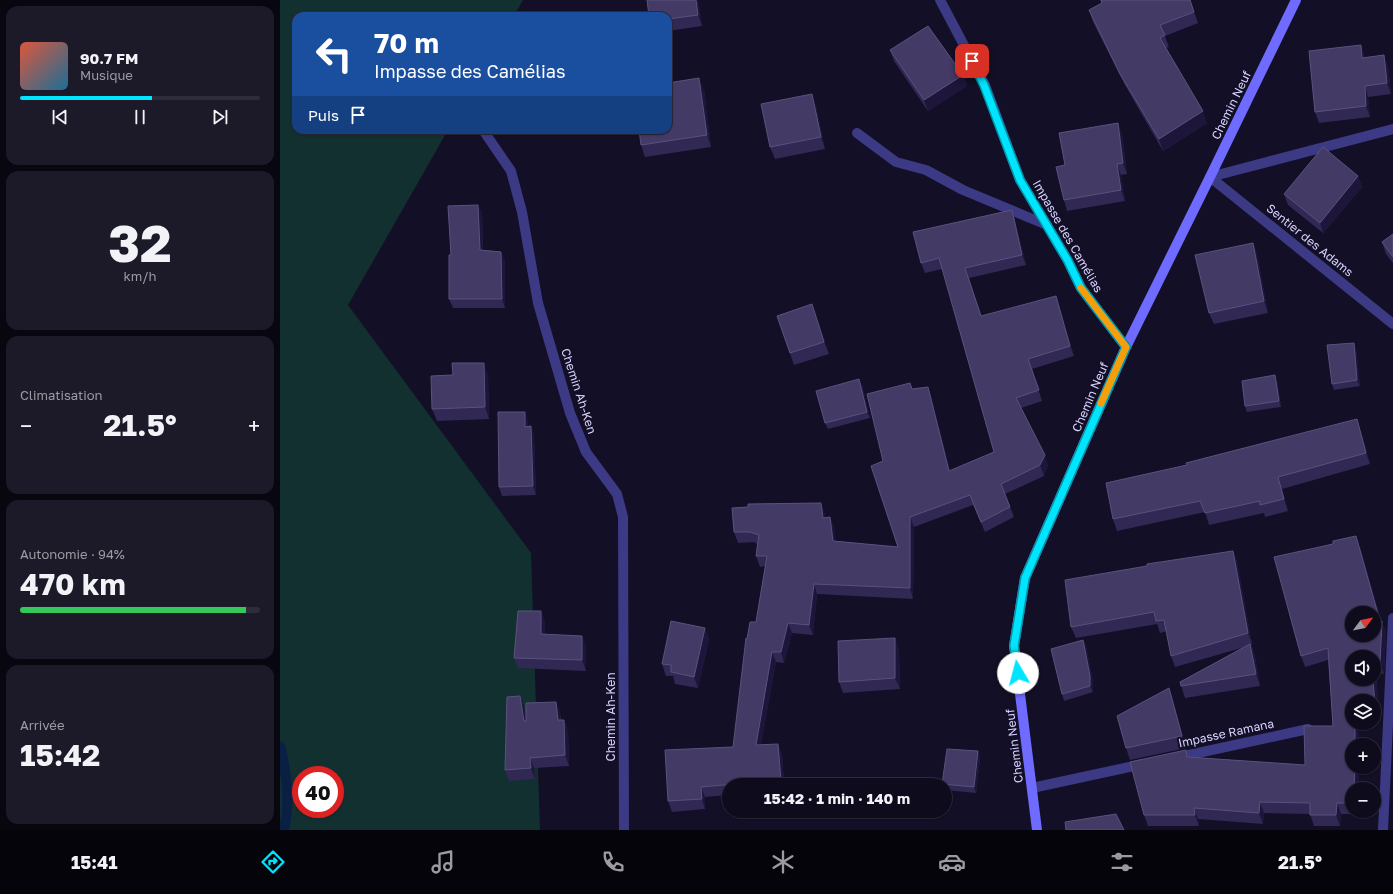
<!DOCTYPE html>
<html lang="fr">
<head>
<meta charset="utf-8">
<style>
	:root { --surface:#0e0b1c; --page:#1c1929; --text:#f1f3f6; --muted:#9b9ba3; --line:#2e2b3b; --accent:#00e5ff }
	body { margin:0; font-family:"Golos Text",sans-serif; background:var(--page); color:var(--text); height:100vh; display:flex; flex-direction:column; font-size:15px; white-space:nowrap }
	* { box-sizing:border-box; margin:0 }
	p { font-size:13px; color:var(--muted) }
	.icon { flex:none; width:22px; height:22px; fill:none; stroke:currentColor; stroke-width:2; stroke-linecap:round; stroke-linejoin:round }
	.map { position:relative; flex:1; overflow:hidden }
	.sheet { display:flex; flex-direction:column; gap:6px; padding:6px; background:#08060f; width:280px }
	.sheet>* { flex:none }
	.hud { position:absolute; left:12px; top:12px; width:380px; height:122px; border-radius:12px; box-shadow:0 1px 3px #0004,0 0 0 1px var(--line); background:#1a4fa0; color:#fff; overflow:hidden }
	.needle { width:26px; rotate:58deg }
	.controls { position:absolute; left:1065px; top:606px; display:grid; gap:8px }
	.controls a { display:grid; place-items:center; width:36px; height:36px; border-radius:50%; background:var(--surface); box-shadow:0 1px 3px #0004,0 0 0 1px var(--line); font-size:20px }
	.speed { position:absolute; left:12px; top:766px; display:flex; gap:8px; font-size:20px; font-weight:700; text-align:center }
	.speed>* { display:grid; place-content:center; width:52px; height:52px; border-radius:50%; background:var(--surface); box-shadow:0 1px 3px #0004,0 0 0 1px var(--line); line-height:1 }
	.speed .limit { border:6px solid #d22; background:#fff; color:#111 }
	.pin { position:absolute; display:grid; place-items:center; width:34px; height:34px; color:#fff; margin:-17px; border-radius:8px; box-shadow:0 2px 6px #0006 }
	.me { position:absolute; width:44px; margin:-22px; rotate:352deg; stroke-linejoin:round; filter:drop-shadow(0 0 3px #0008) }
	.turn { display:flex; align-items:center; gap:14px; height:84px; padding:0 16px; font-size:18px }
	.turn .icon { width:52px; height:52px; stroke-width:2.5 }
	.turn b { display:block; font-size:28px; line-height:34px }
	.then { display:flex; align-items:center; height:38px; padding:0 16px; background:#0003; gap:8px; font-size:15px }
	.big { font-size:30px; font-weight:700; line-height:1.1 }
	.sheet .tile { flex:1; display:flex; flex-direction:column; justify-content:center; gap:6px; min-width:0; padding:0 14px; border-radius:12px; background:var(--page) }
	.sheet .dial { align-items:center; gap:0 }
	.dial b { font-size:52px; line-height:1 }
	.song { display:flex; align-items:center; gap:12px }
	.cover { width:48px; height:48px; border-radius:6px; background:linear-gradient(135deg,hsl(10 70% 55%),hsl(200 70% 35%)) }
	.played { height:4px; border-radius:2px; background:linear-gradient(90deg,var(--accent) 55%,var(--line) 55%) }
	.keys { display:flex; justify-content:space-around; direction:ltr }
	.heat { display:flex; justify-content:space-between; align-items:center; font-size:22px; direction:ltr }
	.charge { height:6px; border-radius:3px; background:linear-gradient(90deg,#34c759 94%,var(--line) 0) }
	.trip { position:absolute; left:442px; top:778px; width:230px; height:40px; border-radius:20px; background:var(--surface); box-shadow:0 1px 3px #0004,0 0 0 1px var(--line); font-weight:700; line-height:40px; text-align:center }
	.tab-bar { display:flex; height:64px; justify-content:space-around; align-items:center; background:#06040b; color:var(--muted) }
	.tab-bar .icon { width:28px; height:28px }
	.tab-bar .on { color:var(--accent) }
	.tab-bar b { font-size:18px; color:var(--text) }
	main { display:flex; flex:1; min-height:0 }
	.map>svg:first-child { display:block }
	.green { fill:#12302f; fill-rule:evenodd }
	.lines { fill:none; stroke-linecap:round; stroke-linejoin:round }
	.stream { stroke:#0a1f44; stroke-width:10 }
	.lane { stroke:#3d3a85; stroke-width:10 }
	.street { stroke:#3d3a85; stroke-width:10 }
	.secondary { stroke:#6f6bff; stroke-width:10 }
	.wall { fill:#312854; fill-rule:evenodd }
	.shaded-wall { fill:#1d163a }
	.building { fill:#433a66; stroke:#5a527e; fill-rule:evenodd }
	.route-casing { stroke:#0095a6; stroke-width:10 }
	.route { stroke:#00e5ff; stroke-width:7 }
	.slow { stroke:#f59e0b; stroke-width:7 }
	.labels { text-anchor:middle; dominant-baseline:central; stroke-width:4; stroke-linejoin:round; paint-order:stroke }
	.street-label { font-size:12px; fill:#d9d4ff; stroke:#130f26 }
</style>
</head>
<body>
<main>
<section class="sheet">
<div class="tile">
<div class="song"><i class="cover"></i><div><b>90.7 FM</b><p>Musique</p></div></div>
<div class="played"></div>
<div class="keys"><svg class="icon" aria-label="previous" viewBox="0 0 24 24"><path d="M18 5L8 12l10 7zM5 5v14"/></svg><svg class="icon" aria-label="pause" viewBox="0 0 24 24"><path d="M8 5v14M16 5v14"/></svg><svg class="icon" aria-label="next" viewBox="0 0 24 24"><path d="M6 5l10 7-10 7zM19 5v14"/></svg></div>
</div>
<div class="tile dial"><b>32</b><p>km/h</p></div>
<div class="tile"><p>Climatisation</p>
<div class="heat"><a>−</a><b class="big">21.5°</b><a>+</a></div>
</div>
<div class="tile"><p>Autonomie · 94%</p><b class="big">470 km</b><div class="charge"></div></div>
<div class="tile"><p>Arrivée</p><b class="big">15:42</b></div>
</section>
<div class="map">
<svg width="1113" height="830" viewBox="0 0 1113 830">
	<rect width="100%" height="100%" fill="#130f26"/>
	<!-- green -->
	<path class="green" d="M0,0H243L234,16H16V130H168L68,305L251,553L260,830H0ZM21,775H55V809H21Z"/>
	<g class="lines">
		<!-- stream -->
		<path class="stream" d="M0,746C7,773 10,803 4,830"/>
		<!-- lane -->
		<g class="lane">
			<path d="M660,0L705,85L740,180L788,261L801,288L846,347"/>
			<path d="M577,133L616,162L646,170L683,190L767,225"/>
			<path d="M1103,830L1113,618"/>
		</g>
		<!-- street -->
		<g class="street">
			<path d="M203,130L231,171L242,212L258,303L290,413L306,452L337,494L343,517L344,830"/>
			<path d="M930,177L1113,324"/>
			<path d="M930,177L1113,129"/>
			<path d="M895,758L1028,729"/>
			<path d="M752,788L863,764"/>
		</g>
		<!-- secondary -->
		<path class="secondary" d="M757,830L734,646L745,578L846,347L930,177L1016,0"/>
	</g>
	<!-- wall -->
	<g class="wall">
		<path d="M418,0L422,26L388,31V16Z"/>
		<path d="M820,0H910L918,23L885,36L889,47L886,48L927,123L883,151L845,85L813,22L809,10L822,4Z"/>
		<path d="M610,50L683,75L687,86L648,111L614,61Z"/>
		<path d="M1085,56V58L1108,66L1111,94L1088,97L1090,117L1039,123L1035,112Z"/>
		<path d="M424,90L431,147L365,157L361,145Z"/>
		<path d="M536,106L545,149L495,159L490,147Z"/>
		<path d="M842,134L847,174L841,175L845,201L787,211L784,200L785,165Z"/>
		<path d="M1078,176L1082,187L1043,233L1008,205L1004,194Z"/>
		<path d="M198,205L202,214L203,250L221,252L225,261V308H173L169,299L171,255Z"/>
		<path d="M732,210L735,221L746,265L689,278L701,316L776,296L794,356L752,369L762,401L741,408L768,465L764,476L725,494L734,517L705,532L693,505L634,527L633,599L537,594L533,635L512,633L504,663L496,662L481,744L502,754L504,785H449V795L425,797V809L392,812L388,801L453,747L467,639L476,622L485,566L480,567L476,556L477,544L474,542L458,543L454,532L545,513V518L550,517L554,528L555,541L618,547L603,461L632,389L648,387L651,397L670,471L714,452L662,269L645,273L641,263Z"/>
		<path d="M1113,234V263L1106,254L1102,242Z"/>
		<path d="M973,243L977,254L988,313L934,324L929,313Z"/>
		<path d="M532,304L549,354L514,365L497,316Z"/>
		<path d="M1076,349L1080,386L1054,390L1052,384Z"/>
		<path d="M208,375L209,419L157,421L152,409Z"/>
		<path d="M997,381L1001,407L967,412L965,406Z"/>
		<path d="M582,385L590,418L548,429L545,423Z"/>
		<path d="M248,421V426H251L254,435L256,495L222,496L219,487Z"/>
		<path d="M1081,431L1090,464L1002,489L1008,511L985,517L984,513L929,525L925,512L837,531L833,519Z"/>
		<path d="M1080,547L1101,621L1106,632L1104,674L1096,672L1099,716H1094V701H1072V767H1079V789H1072V811H1078V814H1061L1060,826H1034L1030,814L984,813L983,824L918,819L919,826H868L864,815L906,750L908,757L1025,765L1053,726L1048,660L1025,667L1021,656ZM1094,657V679H1072Z"/>
		<path d="M953,551L957,562L972,644L971,645L975,656L980,686L905,698L900,682L965,647L895,667L891,656L887,631L880,633L877,624L796,638L791,627L867,566Z"/>
		<path d="M265,621V634L306,646V671L238,668L234,658Z"/>
		<path d="M425,628L429,640L418,688L395,684L393,676H386L382,664Z"/>
		<path d="M615,638L619,650L620,689L563,693L559,682Z"/>
		<path d="M803,640L806,646L813,682V692L784,701L782,694Z"/>
		<path d="M889,688L893,700L906,748L850,760L846,748Z"/>
		<path d="M240,696L244,707L246,721L280,712L281,720H284L288,731L289,766L254,768L255,779L229,781L225,770Z"/>
		<path d="M698,751L700,758L696,793L665,790V785H663L662,784Z"/>
	</g>
	<!-- shaded-wall -->
	<g class="shaded-wall">
		<path d="M416,0H418L422,26L418,15Z"/>
		<path d="M1081,45L1085,56L1086,69L1082,58Z"/>
		<path d="M1104,55L1108,66L1111,94L1107,83Z"/>
		<path d="M683,75L687,86L648,111L644,100Z"/>
		<path d="M419,78L424,90L431,147L427,135Z"/>
		<path d="M1085,86L1088,97L1090,117L1086,106Z"/>
		<path d="M532,94L536,106L545,149L541,137Z"/>
		<path d="M923,111L927,123L883,151L879,139Z"/>
		<path d="M838,123L842,134L847,174L843,163Z"/>
		<path d="M837,164L841,175L845,201L841,190Z"/>
		<path d="M1078,176L1082,187L1043,233L1040,223Z"/>
		<path d="M198,205L202,214L203,259L200,250Z"/>
		<path d="M732,210L735,221L746,265L742,255Z"/>
		<path d="M973,243L977,254L988,313L984,301Z"/>
		<path d="M221,252L225,261V308L222,299Z"/>
		<path d="M685,268L689,278L705,326L701,316Z"/>
		<path d="M776,296L794,356L790,346Z"/>
		<path d="M532,304L536,316L549,354L544,342Z"/>
		<path d="M1074,343L1076,349L1080,386L1077,380Z"/>
		<path d="M204,363L208,375L209,419L205,407Z"/>
		<path d="M995,375L997,381L1001,407L999,401Z"/>
		<path d="M579,379L582,385L590,418L587,412Z"/>
		<path d="M648,387L651,397L673,481L669,471Z"/>
		<path d="M245,412L248,421L249,436L245,427Z"/>
		<path d="M1077,419L1081,431L1090,464L1086,453Z"/>
		<path d="M251,426L254,435L256,495L253,486Z"/>
		<path d="M765,455L768,465L764,476L760,465Z"/>
		<path d="M998,477L1002,489L1008,511L1004,499Z"/>
		<path d="M541,503L545,513L546,528L543,518Z"/>
		<path d="M550,517L554,528L557,551L553,541Z"/>
		<path d="M630,517L634,527L633,599L630,588Z"/>
		<path d="M1076,536L1080,547L1102,624V621L1106,632L1104,674L1100,663V621Z"/>
		<path d="M953,551L957,562L972,644L968,633Z"/>
		<path d="M534,584L537,594L533,635L529,625Z"/>
		<path d="M261,611L265,621V645L261,634Z"/>
		<path d="M508,623L512,633L504,663L501,652Z"/>
		<path d="M425,628L429,640L418,688L414,677Z"/>
		<path d="M302,636L306,646V671L302,660Z"/>
		<path d="M615,638L619,650L620,689L615,678Z"/>
		<path d="M803,640L806,646L813,682V692L810,686Z"/>
		<path d="M970,644L975,656L980,686L976,674Z"/>
		<path d="M492,652L496,662L479,755L476,745Z"/>
		<path d="M1094,668L1096,672L1099,716L1095,705L1093,679H1094Z"/>
		<path d="M889,688L893,700L906,748L902,736Z"/>
		<path d="M240,696L244,707L248,732L244,721Z"/>
		<path d="M276,702L280,712L281,731L278,720Z"/>
		<path d="M284,720L288,731L289,766L285,755Z"/>
		<rect x="1075" y="723" width="4" height="22"/>
		<path d="M498,744L502,754L504,785H502L501,780Z"/>
		<path d="M698,751L700,758L696,793L694,787Z"/>
		<path d="M250,758L254,768L255,779L251,768Z"/>
		<path d="M1075,767H1079V789H1074Z"/>
		<path d="M421,787L425,797V809L422,799Z"/>
		<path d="M980,802L984,813L983,824L979,813Z"/>
		<path d="M1057,803L1061,814L1060,826L1056,815Z"/>
		<path d="M914,808L918,819L919,826L915,815Z"/>
	</g>
	<!-- building -->
	<g class="building">
		<path d="M367,0H416L418,15L388,19V16H369Z"/>
		<path d="M821,0H910L914,12L880,25L885,35L880,38L923,111L879,139L840,74L809,10L822,3Z"/>
		<path d="M648,26L683,75L644,100L610,50Z"/>
		<path d="M1081,45L1082,58L1104,55L1107,83L1085,86L1086,106L1035,112L1029,51Z"/>
		<path d="M419,78L427,135L361,145L359,130H388V83Z"/>
		<path d="M532,94L541,137L490,147L481,104Z"/>
		<path d="M838,123L843,163L837,164L841,190L784,200L776,167L785,165L779,133Z"/>
		<path d="M1043,147L1078,176L1040,223L1004,194Z"/>
		<path d="M198,205L200,250L221,252L222,299H169V255H171L168,206Z"/>
		<path d="M732,210L742,255L685,268L701,316L776,296L790,346L748,359L759,390L736,398L765,455L760,465L721,484L730,507L701,522L690,495L630,517V588L534,584L529,625L508,623L501,652H492L476,745L498,744L501,780L421,787L422,799L388,801L385,750L453,747L466,638L467,639L470,622H476L487,556H476L479,535L470,532H454L452,508L468,507V504L541,503L543,518L550,517L553,541L618,547L591,466L603,461L587,394L630,383L632,389L648,387L669,471L714,452L659,258L641,263L633,232Z"/>
		<path d="M1113,234V257L1102,242Z"/>
		<path d="M973,243L984,301L929,313L915,255Z"/>
		<path d="M532,304L544,342L510,353L497,316Z"/>
		<path d="M1074,343L1077,380L1052,384L1047,345Z"/>
		<path d="M172,363H204L205,407L152,409L151,376L173,375Z"/>
		<path d="M995,375L999,401L965,406L962,381Z"/>
		<path d="M579,379L587,412L545,423L536,391Z"/>
		<path d="M218,412H245V427L251,426L253,486L219,487Z"/>
		<path d="M1077,419L1086,453L998,477L1004,499L980,505V501L925,513L920,501L833,519L826,483L907,465L906,463Z"/>
		<path d="M1076,536L1100,621H1102L1100,663L1094,661V657H1072V679H1093L1095,705H1094V701H1072V723H1075V745H1072V767H1075L1074,789H1072V803H1057L1056,815H1030V803L980,802L979,813L914,808L915,815H864L850,762L906,750L907,757L1025,765L1024,726H1053L1048,648L1021,656L994,557L1053,544V541ZM1072,613H1094V635H1072Z"/>
		<path d="M953,551L968,633L891,656L884,620L876,621L874,612L791,627L785,580L867,566V564Z"/>
		<path d="M238,611H261V634L302,636V660L234,658Z"/>
		<path d="M391,621L425,628L414,677L391,672V665L382,664Z"/>
		<path d="M615,638V678L559,682L558,641Z"/>
		<path d="M803,640L810,676V686L782,694L771,649Z"/>
		<path d="M970,644L976,674L901,686L900,682Z"/>
		<path d="M889,688L902,736L846,748L837,716Z"/>
		<path d="M240,696L244,721H246V703L276,702L278,720H284L285,755L250,758L251,768L225,770L227,697Z"/>
		<path d="M667,749L698,751L694,787L662,784Z"/>
		<path d="M836,814L844,830H786L785,822Z"/>
	</g>
	<g class="lines">
		<defs>
			<path id="route" d="M692,61L704,85L740,180L788,261L801,288L846,347L745,578L734,646L738,673"/>
		</defs>
		<!-- route casing -->
		<use href="#route" class="route-casing"/>
		<!-- route -->
		<use href="#route" class="route"/>
		<!-- slow -->
		<path class="slow" d="M801,288L846,347L821,403"/>
	</g>
	<g class="labels">
		<!-- street labels -->
		<g class="street-label">
			<text transform="translate(951 105) rotate(-64)">Chemin Neuf</text>
			<text transform="translate(788 236) rotate(60)">Impasse des Camélias</text>
			<text transform="translate(1030 240) rotate(39)">Sentier des Adams</text>
			<text transform="translate(299 391) rotate(72)">Chemin Ah-Ken</text>
			<text transform="translate(810 397) rotate(-67)">Chemin Neuf</text>
			<text transform="translate(330 717) rotate(-90)">Chemin Ah-Ken</text>
			<text transform="translate(946 733) rotate(-12)">Impasse Ramana</text>
			<text transform="translate(734 746) rotate(-97)">Chemin Neuf</text>
		</g>
	</g>
</svg>
<div class="controls">
<a><svg class="needle" viewBox="-14 -14 28 28"><path d="M0-13l5 13h-10z" fill="#e53935"/><path d="M0 13l5-13h-10z" fill="#9b9ba3"/></svg></a>
<a><svg class="icon" aria-label="sound" viewBox="0 0 24 24"><path d="M4 9h4l5-4v14l-5-4H4zM17 9q2 3 0 6"/></svg></a>
<a><svg class="icon" aria-label="layers" viewBox="0 0 24 24"><path d="M12 4l9 5-9 5-9-5zM3 14l9 5 9-5"/></svg></a>
<a>+</a>
<a>−</a>
</div>
<div class="speed"><div class="limit">40</div></div>
<div class="pin" style="left:692px;top:61px;background:#d93025"><svg class="icon" aria-label="arrive" viewBox="0 0 24 24"><path d="M6 21V4h12l-3 4 3 4H6"/></svg></div>
<svg class="me" style="left:738px;top:673px" viewBox="-20 -20 40 40"><circle r="19" fill="#fff"/><path d="M0-13L10 11 0 6-10 11z" fill="#00e5ff"/></svg>
<div class="trip">15:42 · 1 min · 140 m</div>
<div class="hud">
<div class="turn"><svg class="icon" aria-label="left" viewBox="0 0 24 24"><path d="M17 20v-9H6M10 6l-5 5 5 5"/></svg><div><b>70 m</b>Impasse des Camélias</div></div>
<div class="then">Puis<svg class="icon" aria-label="arrive" viewBox="0 0 24 24"><path d="M6 21V4h12l-3 4 3 4H6"/></svg></div>
</div>
</div>
</main>
<nav class="tab-bar">
<b>15:41</b>
<svg class="icon on" aria-label="directions" viewBox="0 0 24 24"><path d="M12 3l9 9-9 9-9-9zM9 14v-3h6M13 9l2 2-2 2"/></svg>
<svg class="icon" aria-label="music" viewBox="0 0 24 24"><path d="M9 18V5l10-2v13"/><circle cx="6" cy="18" r="3"/><circle cx="16" cy="16" r="3"/></svg>
<svg class="icon" aria-label="phone" viewBox="0 0 24 24"><path d="M5 4h4l2 5-3 2q2 4 5 5l2-3 5 2v4C11 20 4 13 5 4z"/></svg>
<svg class="icon" aria-label="climate" viewBox="0 0 24 24"><path d="M12 3v18M4 7l16 10M4 17L20 7"/></svg>
<svg class="icon" aria-label="car" viewBox="0 0 24 24"><path d="M5 17H2v-5l4-1 3-4h7l3 4 3 1v5h-3M9 17h6M6 11h13"/><circle cx="7" cy="17" r="2"/><circle cx="17" cy="17" r="2"/></svg>
<svg class="icon" aria-label="filters" viewBox="0 0 24 24"><path d="M4 7h16M4 17h16"/><circle cx="9" cy="7" r="2"/><circle cx="15" cy="17" r="2"/></svg>
<b>21.5°</b>
</nav>
</body>
</html>
